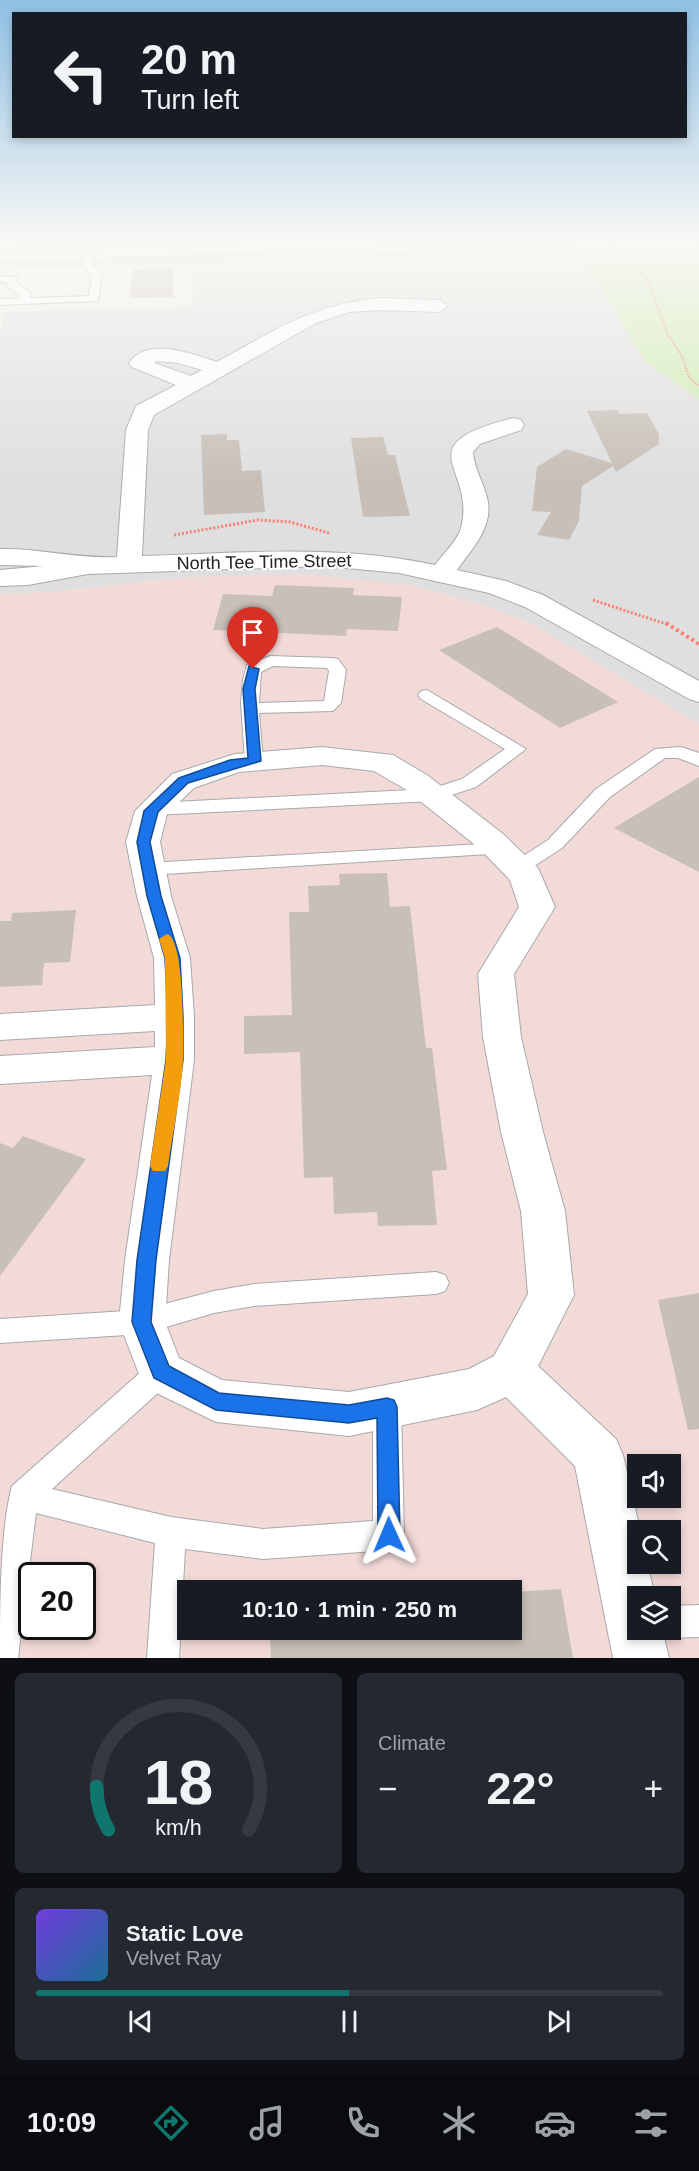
<!DOCTYPE html>
<html lang="en">
<head>
<meta charset="utf-8">
<style>
	:root { --surface:#171b24; --page:#242831; --text:#f1f3f6; --muted:#9ea1a6; --line:#363941; --accent:#0f766e }
	body { margin:0; font-family:Helvetica,sans-serif; background:var(--page); color:var(--text); height:100vh; display:flex; flex-direction:column; font-size:22px; white-space:nowrap }
	* { box-sizing:border-box; margin:0 }
	p { font-size:20px; color:var(--muted) }
	.icon { flex:none; width:33px; height:33px; fill:none; stroke:currentColor; stroke-width:2; stroke-linecap:round; stroke-linejoin:round }
	.map { position:relative; height:1658px; overflow:hidden }
	.side { display:flex; flex-direction:column; gap:15px; padding:15px; background:#0d0f14; flex:1 }
	.side>* { flex:none }
	.top-card { position:absolute; left:12px; top:12px; width:675px; height:126px; border-radius:0px; box-shadow:0 3px 9px #0003; background:#171b24; color:var(--text); overflow:hidden }
	.fabs { position:absolute; left:627px; top:1454px; display:grid; gap:12px }
	.fabs a { display:grid; place-items:center; width:54px; height:54px; border-radius:0px; background:var(--surface); box-shadow:0 3px 9px #0003; font-size:30px }
	.speed { position:absolute; left:18px; top:1562px; display:flex; gap:12px; font-size:30px; font-weight:700; text-align:center }
	.speed>* { display:grid; place-content:center; width:78px; height:78px; border-radius:50%; background:var(--surface); box-shadow:0 3px 9px #0003; line-height:1 }
	.speed .limit { border:3px solid #111; border-radius:9px; background:#fff; color:#111 }
	.pin { position:absolute; display:grid; place-items:center; width:51px; height:51px; color:#fff; margin:-62px -26px; border-radius:50% 50% 50% 0; rotate:-45deg; box-shadow:0 0 6px #0007 }
	.pin .icon { rotate:45deg }
	.me { position:absolute; width:66px; margin:-33px; rotate:359deg; stroke-linejoin:round; filter:drop-shadow(0 0 4px #0008) }
	.turn { display:flex; align-items:center; gap:21px; height:126px; padding:0 30px; font-size:27px }
	.turn .icon { width:78px; height:78px; stroke-width:2.5 }
	.turn b { display:block; font-size:42px; line-height:51px }
	.big { font-size:45px; font-weight:600; line-height:1.1 }
	.side .card { flex:1; display:flex; flex-direction:column; justify-content:center; gap:9px; min-width:0; padding:0 21px; border-radius:9px; background:var(--page) }
	.side .dial { align-items:center; gap:0 }
	.dial svg { height:156px; overflow:visible; fill:none; stroke:var(--line); stroke-width:7; stroke-linecap:round; text-anchor:middle }
	.dial text { fill:var(--text); stroke:none }
	.song { display:flex; align-items:center; gap:18px }
	.cover { width:72px; height:72px; border-radius:9px; background:linear-gradient(135deg,hsl(260 70% 55%),hsl(200 70% 35%)) }
	.played { height:6px; border-radius:3px; background:linear-gradient(90deg,var(--accent) 50%,var(--line) 50%) }
	.keys { display:flex; justify-content:space-around; direction:ltr }
	.heat { display:flex; justify-content:space-between; align-items:center; font-size:33px; direction:ltr }
	.side .tiles { flex:1; display:grid; gap:15px; grid-template-columns:1fr 1fr }
	.card:last-child { grid-column:span 2 }
	.trip { position:absolute; left:177px; top:1580px; width:345px; height:60px; border-radius:0px; background:var(--surface); box-shadow:0 3px 9px #0003; font-weight:600; line-height:60px; text-align:center }
	.dock { display:flex; height:96px; justify-content:space-around; align-items:center; background:#090b0e; color:var(--muted) }
	.dock .icon { width:42px; height:42px }
	.dock .current { color:var(--accent) }
	.dock b { font-size:27px; color:var(--text) }
	.map>svg:first-child { display:block }
	.residential { fill:#e0dfdf }
	.commercial { fill:#f2dad9; fill-rule:evenodd }
	.religious { fill:#d0d0d0 }
	.grass { fill:#cdebb0 }
	.building { fill:#c7bfb8 }
	.lines { fill:none; stroke-linecap:round; stroke-linejoin:round }
	.lane-casing { stroke:#a9a9a9; stroke-width:2 }
	.street-casing { stroke:#a9a9a9; stroke-width:2 }
	.path-far2 { stroke:#fa8072; stroke-width:2; stroke-dasharray:1.5 1.5; stroke-linecap:butt }
	.path-far1 { stroke:#fa8072; stroke-width:3; stroke-dasharray:2 2; stroke-linecap:butt }
	.path { stroke:#fa8072; stroke-width:4; stroke-dasharray:3 3; stroke-linecap:butt }
	.lane { fill:#fff; fill-rule:evenodd }
	.street { fill:#fff; fill-rule:evenodd }
	.route { fill:#1a73e8; stroke:#114b97; stroke-width:1.5 }
	.slow { fill:#f59e0b }
	.labels { text-anchor:middle; dominant-baseline:central; stroke-width:4.5; stroke-linejoin:round; paint-order:stroke }
	.street-label { font-size:18px; fill:#222; stroke:#fff }
</style>
</head>
<body>
<div class="map">
<svg width="699" height="1658" viewBox="0 0 699 1658">
	<rect width="100%" height="100%" fill="#f2efe9"/>
	<!-- residential -->
	<path class="residential" d="M556,245H699V724L534,625L487,606L411,585L191,577L48,592L0,594V332L5,312L193,307L192,264L562,256Z"/>
	<!-- commercial -->
	<path class="commercial" d="M306,574L411,585L488,606L534,625L699,724V1658H0V594L48,592L191,577ZM638,1464H670V1497H638ZM638,1530H670V1563H638ZM32,1575H82V1626H32ZM188,1590H512V1629H188ZM638,1596H670V1629H638Z"/>
	<!-- religious -->
	<path class="religious" d="M16,245H556L562,256L10,268Z"/>
	<!-- grass -->
	<path class="grass" d="M575,245H699V399L645,361Z"/>
	<!-- building -->
	<g class="building">
		<path d="M173,267V297L130,298L133,269Z"/>
		<path d="M617,410L619,414L647,413L659,434V444L616,472L613,466L582,486L579,521L569,540L537,535L551,512L532,511L537,467L566,449L612,463L587,411Z"/>
		<path d="M227,434V440H239L242,471L261,470L265,512L204,515L201,435Z"/>
		<path d="M383,437L388,455H395L410,516L363,517L351,438Z"/>
		<path d="M275,585L354,588L353,595L402,597L398,631L347,629L346,636L213,630L223,594L272,596Z"/>
		<path d="M497,627L618,702L560,728L439,650Z"/>
		<path d="M699,777V872L614,828Z"/>
		<path d="M387,873L390,907L410,906L426,1048H432L447,1170L432,1171L437,1225L378,1226L377,1212L334,1214L333,1177L304,1178L300,1052L244,1054V1016L292,1015L289,912H309L308,886L340,885L339,874Z"/>
		<path d="M76,910L70,962L44,963L42,985L0,987V921H11L12,913Z"/>
		<path d="M23,1136L86,1159L0,1276V1143L13,1148Z"/>
		<path d="M699,1293V1429L688,1430L658,1300Z"/>
		<path d="M561,1589L573,1658H271L270,1636L391,1629H512V1592Z"/>
	</g>
	<g class="lines">
		<defs>
			<g id="lane">
				<path d="M262,245H367L390,248L428,245L397,254L352,248L95,258L93,266L102,274L98,301L0,305V299L19,298L20,295L7,286L6,282H0V276L16,277L17,283L30,292V298L89,296L92,275L83,267L84,258L0,261V255Z"/>
				<path d="M270,656L332,658L338,659L346,670L341,703L333,711L259,713L263,761L254,767L245,761L241,703L243,680L247,665ZM273,666L327,668L329,671L324,701L259,703L261,672Z"/>
				<path d="M427,690L526,749L476,787L433,801L154,815L144,809L154,803L431,789L462,779L505,749L421,699L418,695L421,691Z"/>
				<path d="M681,747L699,753V766L678,758H665L610,797L562,848L525,872H511L508,868L511,864L548,840L596,789L655,749Z"/>
				<path d="M499,843L506,845L509,849L506,853L148,875L141,873L138,869L141,865L148,863Z"/>
				<path d="M436,1272L445,1275L449,1283L445,1291L436,1294L254,1306L214,1313L142,1334L0,1343V1319L142,1310L214,1291L254,1284Z"/>
				<path d="M161,1360L171,1363L175,1372L171,1381L52,1489L171,1517L263,1529L373,1521V1406L377,1397L387,1393L397,1397L401,1406L404,1535L400,1545L389,1550L263,1559L185,1549L179,1658H147L155,1543L36,1513L18,1658H0C0,1609 0,1530 12,1486L151,1363Z"/>
				<path d="M699,1605V1637L670,1638L659,1633L657,1629H670V1606Z"/>
			</g>
			<g id="street">
				<path d="M379,298L439,300L448,306L439,312L379,310L349,312L316,323L154,415L148,430L142,556C240,553 338,544 435,565C443,554 458,540 461,528C477,467 403,446 513,418L521,420L524,425L521,430L480,444L473,452C474,470 485,484 488,502C492,529 471,550 457,570L506,581L543,595L699,681V702L689,699L525,607L489,593L399,573L326,566L88,574L28,585L0,586V570L44,566L0,565V549C40,548 77,559 117,557L126,430L136,406L176,385L132,367L129,363C147,336 193,354 217,362C275,330 311,305 379,298ZM157,361L178,363L202,370L191,376L154,363Z"/>
				<path d="M322,747L393,755L427,775L503,834L538,868L555,907L514,974L521,1037L543,1132L565,1211L574,1295L538,1366L616,1439L623,1455L640,1530H638V1563H647L655,1596H638V1629H662L669,1658H613L575,1466L506,1397L477,1410L349,1436L216,1422L144,1387L119,1322L125,1260L152,1075L0,1084V1056L155,1047V1031L0,1040V1014L155,1005L154,958L137,896L126,842L135,811L172,774L235,754ZM322,765L374,771L405,789L479,848L510,880L519,907L478,974L483,1037L501,1132L521,1211L528,1294L494,1356L469,1369L349,1392L222,1380L179,1358L165,1322L169,1260L194,1060V1017L190,958L171,896L160,842L167,814L194,788L239,772Z"/>
			</g>
		</defs>
		<!-- lane casing -->
		<use href="#lane" class="lane-casing"/>
		<!-- street casing -->
		<use href="#street" class="street-casing"/>
		<!-- path-far2 -->
		<path class="path-far2" d="M611,245L647,279L668,335L682,356L689,377L699,386"/>
		<!-- path-far1 -->
		<g class="path-far1">
			<path d="M174,535L258,520L290,522L329,533"/>
			<path d="M593,600L669,625"/>
		</g>
		<!-- path -->
		<path class="path" d="M666,623L699,644"/>
		<!-- lane -->
		<use href="#lane" class="lane"/>
		<!-- street -->
		<use href="#street" class="street"/>
	</g>
	<!-- sky -->
	<linearGradient id="sky" x2="0" y2="1"><stop stop-color="#8fc0e4"/><stop offset="0.51" stop-color="#f9f8f5"/><stop offset="1" stop-color="#f9f8f5" stop-opacity="0"/></linearGradient>
	<rect width="699" height="478" fill="url(#sky)"/>
	<!-- route -->
	<path class="route" d="M249,666L259,669L255,689L261,761L188,783L158,812L150,842L161,896L180,958L183,1017V1060L156,1260L151,1322L169,1366L219,1393L349,1405L387,1398L394,1400L397,1407L400,1535L397,1542L389,1545L382,1542L378,1535L377,1418L349,1423L216,1410L154,1378L132,1322L137,1260L166,1060L168,1017L165,958L147,896L137,842L144,811L179,778L230,760L248,758L243,689Z"/>
	<!-- slow -->
	<path class="slow" d="M167,934C185,939 183,1040 183,1060C181,1095 173,1131 168,1166L165,1171H153L150,1166L166,1060L165,958L159,939Z"/>
	<g class="labels">
		<!-- street labels -->
		<g class="street-label">
			<text transform="translate(264 562) rotate(-1)">North Tee Time Street</text>
		</g>
	</g>
</svg>
<div class="fabs">
<a><svg class="icon" aria-label="sound" viewBox="0 0 24 24"><path d="M4 9h4l5-4v14l-5-4H4zM17 9q2 3 0 6"/></svg></a>
<a><svg class="icon" aria-label="search" viewBox="0 0 24 24"><circle cx="10" cy="10" r="6"/><path d="M15 15l6 6"/></svg></a>
<a><svg class="icon" aria-label="layers" viewBox="0 0 24 24"><path d="M12 4l9 5-9 5-9-5zM3 14l9 5 9-5"/></svg></a>
</div>
<div class="speed"><div class="limit">20</div></div>
<div class="pin" style="left:253px;top:669px;background:#d93025"><svg class="icon" aria-label="arrive" viewBox="0 0 24 24"><path d="M6 21V4h12l-3 4 3 4H6"/></svg></div>
<svg class="me" style="left:389px;top:1535px" viewBox="-20 -20 40 40"><path d="M0-17L14 15 0 8-14 15z" fill="#1a73e8" stroke="#fff" stroke-width="4"/></svg>
<div class="trip">10:10 · 1 min · 250 m</div>
<div class="top-card">
<div class="turn"><svg class="icon" aria-label="left" viewBox="0 0 24 24"><path d="M17 20v-9H6M10 6l-5 5 5 5"/></svg><div><b>20 m</b>Turn left</div></div>
</div>
</div>
<section class="side">
<div class="tiles">
<div class="card dial"><svg viewBox="0 0 100 80">
<path d="M14 69A42 42 0 1 1 86 69"/>
<path d="M14 69A42 42 0 0 1 8 47" stroke="#0f766e"/>
<text x="50" y="56" font-size="32" font-weight="700">18</text>
<text x="50" y="72" font-size="11">km/h</text>
</svg></div>
<div class="card"><p>Climate</p>
<div class="heat"><a>−</a><b class="big">22°</b><a>+</a></div>
</div>
<div class="card">
<div class="song"><i class="cover"></i><div><b>Static Love</b><p>Velvet Ray</p></div></div>
<div class="played"></div>
<div class="keys"><svg class="icon" aria-label="previous" viewBox="0 0 24 24"><path d="M18 5L8 12l10 7zM5 5v14"/></svg><svg class="icon" aria-label="pause" viewBox="0 0 24 24"><path d="M8 5v14M16 5v14"/></svg><svg class="icon" aria-label="next" viewBox="0 0 24 24"><path d="M6 5l10 7-10 7zM19 5v14"/></svg></div>
</div>
</div>
</section>
<nav class="dock">
<b>10:09</b>
<svg class="icon current" aria-label="directions" viewBox="0 0 24 24"><path d="M12 3l9 9-9 9-9-9zM9 14v-3h6M13 9l2 2-2 2"/></svg>
<svg class="icon" aria-label="music" viewBox="0 0 24 24"><path d="M9 18V5l10-2v13"/><circle cx="6" cy="18" r="3"/><circle cx="16" cy="16" r="3"/></svg>
<svg class="icon" aria-label="phone" viewBox="0 0 24 24"><path d="M5 4h4l2 5-3 2q2 4 5 5l2-3 5 2v4C11 20 4 13 5 4z"/></svg>
<svg class="icon" aria-label="climate" viewBox="0 0 24 24"><path d="M12 3v18M4 7l16 10M4 17L20 7"/></svg>
<svg class="icon" aria-label="car" viewBox="0 0 24 24"><path d="M5 17H2v-5l4-1 3-4h7l3 4 3 1v5h-3M9 17h6M6 11h13"/><circle cx="7" cy="17" r="2"/><circle cx="17" cy="17" r="2"/></svg>
<svg class="icon" aria-label="filters" viewBox="0 0 24 24"><path d="M4 7h16M4 17h16"/><circle cx="9" cy="7" r="2"/><circle cx="15" cy="17" r="2"/></svg>
</nav>
</body>
</html>
